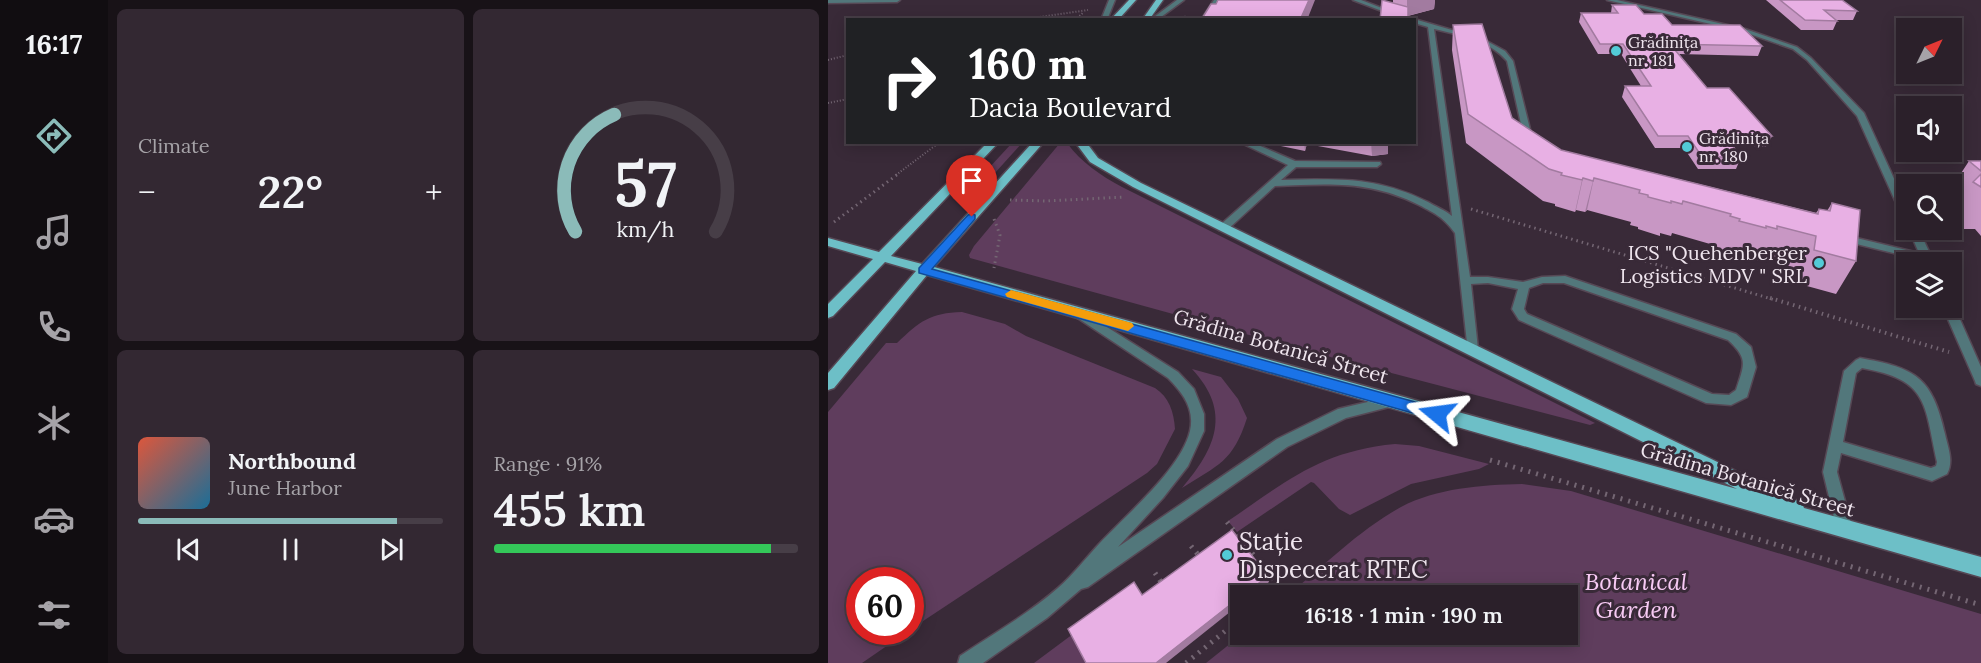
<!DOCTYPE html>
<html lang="en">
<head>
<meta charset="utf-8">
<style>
	:root { --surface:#2b202a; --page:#332832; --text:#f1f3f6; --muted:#a6a3a8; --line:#473e47; --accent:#8bbbb9 }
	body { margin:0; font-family:Lora,serif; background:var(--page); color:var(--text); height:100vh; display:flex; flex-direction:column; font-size:22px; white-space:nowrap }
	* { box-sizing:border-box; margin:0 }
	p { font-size:20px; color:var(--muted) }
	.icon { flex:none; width:33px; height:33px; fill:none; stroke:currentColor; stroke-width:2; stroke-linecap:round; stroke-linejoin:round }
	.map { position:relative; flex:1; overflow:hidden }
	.sheet { display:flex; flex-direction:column; gap:9px; padding:9px; background:#181217; width:720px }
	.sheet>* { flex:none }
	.hud { position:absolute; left:18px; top:18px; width:570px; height:126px; border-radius:0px; box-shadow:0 3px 15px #0003,0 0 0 2px var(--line); background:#202124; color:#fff; overflow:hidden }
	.needle { width:39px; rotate:47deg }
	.fabs { position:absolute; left:1068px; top:18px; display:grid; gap:12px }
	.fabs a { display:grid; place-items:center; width:66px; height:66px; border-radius:0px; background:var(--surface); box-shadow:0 3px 15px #0003,0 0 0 2px var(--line); font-size:30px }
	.speed { position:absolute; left:18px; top:567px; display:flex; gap:12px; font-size:30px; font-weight:700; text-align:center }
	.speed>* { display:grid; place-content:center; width:78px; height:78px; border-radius:50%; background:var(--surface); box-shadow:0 3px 15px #0003,0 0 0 2px var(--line); line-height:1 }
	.speed .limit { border:9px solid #d22; background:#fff; color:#111 }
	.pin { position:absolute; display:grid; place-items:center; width:51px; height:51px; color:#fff; margin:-62px -26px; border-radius:50% 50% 50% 0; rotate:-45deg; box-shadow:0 0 6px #0007 }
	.pin .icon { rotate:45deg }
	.me { position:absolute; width:66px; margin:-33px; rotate:286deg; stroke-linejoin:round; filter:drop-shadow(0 0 4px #0008) }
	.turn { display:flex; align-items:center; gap:21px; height:126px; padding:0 24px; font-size:27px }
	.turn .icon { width:78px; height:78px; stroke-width:2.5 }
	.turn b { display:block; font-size:42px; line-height:51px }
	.big { font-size:45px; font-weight:600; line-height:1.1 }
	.sheet .widget { flex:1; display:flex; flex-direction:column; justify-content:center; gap:9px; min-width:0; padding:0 21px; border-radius:9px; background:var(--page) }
	.sheet .dial { align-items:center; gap:0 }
	.dial svg { height:156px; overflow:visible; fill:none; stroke:var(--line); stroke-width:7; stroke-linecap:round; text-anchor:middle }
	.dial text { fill:var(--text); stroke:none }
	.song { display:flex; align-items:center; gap:18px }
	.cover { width:72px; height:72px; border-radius:9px; background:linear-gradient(135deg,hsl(10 70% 55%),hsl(200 70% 35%)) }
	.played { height:6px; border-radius:3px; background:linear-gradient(90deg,var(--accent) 85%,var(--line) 85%) }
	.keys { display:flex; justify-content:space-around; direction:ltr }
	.heat { display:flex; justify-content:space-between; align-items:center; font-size:33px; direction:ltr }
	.charge { height:9px; border-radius:4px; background:linear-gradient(90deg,#34c759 91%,var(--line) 0) }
	.sheet .tiles { flex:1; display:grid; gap:9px; grid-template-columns:repeat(2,1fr) }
	.trip { position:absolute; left:402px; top:585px; width:348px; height:60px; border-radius:0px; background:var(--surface); box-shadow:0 3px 15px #0003,0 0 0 2px var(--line); font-weight:600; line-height:60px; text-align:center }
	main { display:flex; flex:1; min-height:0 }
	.menu { display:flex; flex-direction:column; width:108px; justify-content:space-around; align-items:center; background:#110d11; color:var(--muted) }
	.menu .icon { width:42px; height:42px }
	.menu .selected { color:var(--accent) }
	.menu b { font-size:27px; color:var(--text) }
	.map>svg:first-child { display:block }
	.green { fill:#5f3d5d }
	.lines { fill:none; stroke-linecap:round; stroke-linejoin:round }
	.service-casing { stroke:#564855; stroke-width:3 }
	.minor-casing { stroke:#564855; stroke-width:3 }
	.primary-casing { stroke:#564855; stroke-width:3 }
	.path-far3 { stroke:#746673; stroke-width:2; stroke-dasharray:1 2; stroke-linecap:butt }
	.path-far2 { stroke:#746673; stroke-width:3; stroke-dasharray:1.5 4; stroke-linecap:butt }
	.path-far1 { stroke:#746673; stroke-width:4; stroke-dasharray:1.5 4.5; stroke-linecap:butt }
	.path { stroke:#746673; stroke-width:5; stroke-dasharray:2 6; stroke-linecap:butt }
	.service { fill:#52777b; fill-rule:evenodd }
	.minor { fill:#52777b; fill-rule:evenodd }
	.primary { fill:#6dbfc7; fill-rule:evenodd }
	.wall { fill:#c897c4 }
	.shaded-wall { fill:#a27ba0 }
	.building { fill:#e8b0e4; stroke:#a27ba0; stroke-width:1.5 }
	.route { fill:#1a73e8; stroke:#114b97; stroke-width:1.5 }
	.slow { fill:#f59e0b }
	.poi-dot { fill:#52cbd7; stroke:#392a38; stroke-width:2 }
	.labels { text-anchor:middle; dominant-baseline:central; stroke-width:6; stroke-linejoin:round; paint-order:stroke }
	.far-poi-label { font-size:16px; fill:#efe5ee; stroke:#392a38; text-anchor:start }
	.poi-label { font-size:20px; fill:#efe5ee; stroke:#392a38; text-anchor:end }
	.street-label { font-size:20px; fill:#efe5ee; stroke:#392a38 }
	.near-poi-label { font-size:24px; fill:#efe5ee; stroke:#392a38; text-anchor:start }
	.near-park-label { font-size:24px; font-style:italic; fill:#f7caf4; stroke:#392a38 }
</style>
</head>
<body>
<main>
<nav class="menu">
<b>16:17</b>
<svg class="icon selected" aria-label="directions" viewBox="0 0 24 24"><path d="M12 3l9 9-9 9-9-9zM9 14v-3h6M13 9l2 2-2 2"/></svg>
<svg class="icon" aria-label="music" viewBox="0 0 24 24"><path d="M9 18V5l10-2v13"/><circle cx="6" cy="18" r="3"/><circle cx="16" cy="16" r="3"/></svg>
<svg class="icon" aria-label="phone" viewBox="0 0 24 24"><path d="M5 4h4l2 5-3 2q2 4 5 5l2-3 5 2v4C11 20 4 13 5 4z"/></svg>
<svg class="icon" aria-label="climate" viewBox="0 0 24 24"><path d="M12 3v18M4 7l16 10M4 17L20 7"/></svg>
<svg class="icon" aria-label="car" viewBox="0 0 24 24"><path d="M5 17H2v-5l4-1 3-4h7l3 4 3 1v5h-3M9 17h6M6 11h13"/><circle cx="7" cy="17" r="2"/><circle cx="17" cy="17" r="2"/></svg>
<svg class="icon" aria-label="filters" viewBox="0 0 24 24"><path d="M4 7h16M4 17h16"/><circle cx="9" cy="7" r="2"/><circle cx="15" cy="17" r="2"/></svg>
</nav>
<section class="sheet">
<div class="tiles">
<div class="widget"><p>Climate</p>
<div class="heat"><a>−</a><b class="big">22°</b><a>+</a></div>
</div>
<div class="widget dial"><svg viewBox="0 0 100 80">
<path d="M14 69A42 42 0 1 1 86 69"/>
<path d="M14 69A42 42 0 0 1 34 9" stroke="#8bbbb9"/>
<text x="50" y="56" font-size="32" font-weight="700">57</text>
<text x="50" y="72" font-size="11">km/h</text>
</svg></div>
<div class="widget">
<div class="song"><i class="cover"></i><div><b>Northbound</b><p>June Harbor</p></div></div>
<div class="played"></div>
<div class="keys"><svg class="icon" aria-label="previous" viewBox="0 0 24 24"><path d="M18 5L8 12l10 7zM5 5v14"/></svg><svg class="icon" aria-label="pause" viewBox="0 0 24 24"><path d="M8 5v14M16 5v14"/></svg><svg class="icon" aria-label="next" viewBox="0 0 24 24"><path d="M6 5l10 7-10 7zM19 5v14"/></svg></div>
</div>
<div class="widget"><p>Range · 91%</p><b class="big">455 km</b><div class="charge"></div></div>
</div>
</section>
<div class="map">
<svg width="1153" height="663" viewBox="0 0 1153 663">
	<rect width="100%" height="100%" fill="#392a38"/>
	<!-- green -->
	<g class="green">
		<path d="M184,143H194L147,195H136Z"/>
		<path d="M232,143H239C254,163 272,175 294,187L767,423L762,425L487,353L142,258L141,255L146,246Z"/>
		<path d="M134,312L177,324L198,336L327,388C341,397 346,412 347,429L329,464L319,473L83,629L82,580H32V632H79L34,663H0V412L58,343H69C92,321 102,313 134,312Z"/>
		<path d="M364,369L393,377L410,399L419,418C405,462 390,465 354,488C388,448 404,412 364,369Z"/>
		<path d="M567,444L591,446L661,464L651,469L583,484L522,515L511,509L486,483L483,482L409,532L400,521C459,481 493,451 567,444Z"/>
		<path d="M694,484L743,491L1153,614V663H378L413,635L740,634V596L460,595C496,566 531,530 573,507C609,488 653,485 694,484Z"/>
		<path d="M245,634L260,663H206Z"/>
	</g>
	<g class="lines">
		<defs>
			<g id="service">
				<path d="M0,0H72L69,2L0,3Z"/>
				<path d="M386,0H392L379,20H373Z"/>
				<path d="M525,0H533L572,15L567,16Z"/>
				<path d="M779,0H789L917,29L969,47L983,58L1036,113L1078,205V217L1073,214L1029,116L979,60L965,49L913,31Z"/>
				<path d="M357,17L359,18L360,20H354Z"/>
				<path d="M586,19L655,39L677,51L685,61L703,133L707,140L700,142L695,133L679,61C661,40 632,35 606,29L642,277H660L695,282L714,277L737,276L908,334L923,347L928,367L919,397L903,405L878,403L691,320L684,309L690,289L660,283L643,284L650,349L644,353L640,352L627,233C615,217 608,214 591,205C542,180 501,184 447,186L399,230H391V226L460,165L411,142H423L467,161L552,162L553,164L549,167H468L453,180C510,179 547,176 600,202C608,207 617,210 624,216L600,27L586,23ZM715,283H736L900,340C921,359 916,365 908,390L901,395L884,394L699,314L696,309L701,288Z"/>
				<path d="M1081,230H1091L1104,258V262H1096L1094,260L1012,240L1011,238L1016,235L1091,253Z"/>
				<path d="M1124,305L1127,308L1153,367V386L1148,384L1147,381L1115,308H1124Z"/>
				<path d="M252,310L350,372L366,389L376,414V431L360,466L335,498L290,547L449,439L510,409L565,396L570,397L572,401L570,405L565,406L518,418L459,447L260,587L253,589L219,618L155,663H130L132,656C165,634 200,614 230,588C245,575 257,559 271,544C298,515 353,469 362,431C367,409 355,393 340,378L248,317L246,314L248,311Z"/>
				<path d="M1032,358C1088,368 1104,377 1117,434C1120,448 1126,461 1119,474L1104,481L1013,453L1009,472L1025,530L1023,535L1017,537L1011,535L1009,530L995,472L1016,371L1028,360ZM1034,368C1101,380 1096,403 1109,462L1108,466L1103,468L1015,442L1028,373Z"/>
			</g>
			<g id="minor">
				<path d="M281,0H287L279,20H273Z"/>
				<path d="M349,0H356L329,20H322Z"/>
			</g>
			<g id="primary">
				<path d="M301,0H308L290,20H282Z"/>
				<path d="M328,0H335L321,20H314Z"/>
				<path d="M160,142H171L63,256L94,264L205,142H216L106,267L909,489L305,187L262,162L247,142H258L270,158L313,183L974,503L976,508L1153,557V577L99,275L6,388L0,390V373L88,271L57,262L5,316L0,318V304L45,259L0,246V238L51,252Z"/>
			</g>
		</defs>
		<!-- service casing -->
		<use href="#service" class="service-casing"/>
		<!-- minor casing -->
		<use href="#minor" class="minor-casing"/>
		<!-- primary casing -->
		<use href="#primary" class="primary-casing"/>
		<!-- path-far3 -->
		<g class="path-far3">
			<path d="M191,20L260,10"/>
			<path d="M247,20L256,12"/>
			<path d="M0,60L20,55"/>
			<path d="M0,103L20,99"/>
			<path d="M68,175L112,142"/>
		</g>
		<!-- path-far2 -->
		<g class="path-far2">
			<path d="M182,200L218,201L297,197"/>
			<path d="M643,209L947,300"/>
			<path d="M166,219L172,235L166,268"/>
			<path d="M6,222L70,174"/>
		</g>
		<!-- path-far1 -->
		<path class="path-far1" d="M942,298L1121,352"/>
		<!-- path -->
		<g class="path">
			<path d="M662,460L1153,605"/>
			<path d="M399,522L452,588L442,596"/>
			<path d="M363,546L372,557"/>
			<path d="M327,573L335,585"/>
			<path d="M358,663L412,619"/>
		</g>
		<!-- service -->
		<use href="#service" class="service"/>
		<!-- minor -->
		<use href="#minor" class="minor"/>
		<!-- primary -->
		<use href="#primary" class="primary"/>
	</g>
	<!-- wall -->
	<g class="wall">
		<path d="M565,0H607L606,9L580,16L565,3Z"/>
		<path d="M938,0H1014L1029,11L1025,20H1008L1009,21L1005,30H973Z"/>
		<path d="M784,5L816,14L844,25L934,46L930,56L851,54L879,88L944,136L939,147H906L913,157L908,169H870L856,148H827L794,97L797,86H813L793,54H770L751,22L753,13H783Z"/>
		<path d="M625,25L684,118L733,150L988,213L991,209L999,211L1004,203L1028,261L1008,294L968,283L970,269L934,258L933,261L923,259L922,261L897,254V251L888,249L889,246L844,233L843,236L832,233V236L810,229V227L802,225L803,222L759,210L757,212L748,210L747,212L727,206V204L715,201L638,143L624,50Z"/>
		<path d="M433,142H560V154L544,156L479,144L477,151Z"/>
		<path d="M1141,161H1153V236L1147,229H1136L1124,220V213L1128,206L1124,202V187Z"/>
	</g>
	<!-- shaded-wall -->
	<g class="shaded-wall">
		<path d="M481,0H487L479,20H472Z"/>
		<path d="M579,0H607L606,9L579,16Z"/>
		<path d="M476,142H479L477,151Z"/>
		<path d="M543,142H560V154L544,156Z"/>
		<path d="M755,178L748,210L747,212L754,180Z"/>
		<path d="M766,178L759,210L757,212L765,181Z"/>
		<path d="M440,576L441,582L424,596H414Z"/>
		<path d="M412,597V604L338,663H328Z"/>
	</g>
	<!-- building -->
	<g class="building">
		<path d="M390,0H481L472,20H373L383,4H388Z"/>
		<path d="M554,0L580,7V20H552Z"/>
		<path d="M952,0H1014L1029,11L996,10L1009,21L977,20Z"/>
		<path d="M784,5H808L816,14H834L844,25H912L934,46L842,44L879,88H901L944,136H897L913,157H874L860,136H830L797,86H823L795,44H772L753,13H790Z"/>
		<path d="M654,24L684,118L733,150L990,214L991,209L1002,211L1004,203L1032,210L1028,261L986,250L988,236L949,226V229L938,226V228L911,221L912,219L902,216L903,214L855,201L854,204L843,201V203L820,197V195L811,193L812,190L766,178L765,181L755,178L754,180L733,175L734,173L721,169L640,114L625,25Z"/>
		<path d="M1141,161H1153V171Z"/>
		<path d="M1153,174V187L1145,182Z"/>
		<path d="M404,530L440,576L414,596H412V597L328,663H258L240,629L306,582L314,595Z"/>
	</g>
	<!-- route -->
	<path class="route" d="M144,214L147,215V219L104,269L609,408L614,410L617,414L614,418L609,420L91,273V268L140,215Z"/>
	<!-- slow -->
	<path class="slow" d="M183,290L304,323L306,326L300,331L179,297L177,294Z"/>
	<!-- markers -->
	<g class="poi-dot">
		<circle cx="788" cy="51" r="6"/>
		<circle cx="859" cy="147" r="6"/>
		<circle cx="991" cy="263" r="6"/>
		<circle cx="399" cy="555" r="6"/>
	</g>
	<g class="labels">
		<!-- far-poi labels -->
		<g class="far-poi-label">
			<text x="800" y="42">Grădinița<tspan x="800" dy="18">nr. 181</tspan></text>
			<text x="871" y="138">Grădinița<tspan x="871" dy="18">nr. 180</tspan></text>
		</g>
		<!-- poi labels -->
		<g class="poi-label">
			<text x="979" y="252">ICS "Quehenberger<tspan x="979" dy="23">Logistics MDV " SRL</tspan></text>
		</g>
		<!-- street labels -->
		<g class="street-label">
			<text transform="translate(453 346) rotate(16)">Grădina Botanică Street</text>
			<text transform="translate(920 479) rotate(16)">Grădina Botanică Street</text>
		</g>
		<!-- near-poi labels -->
		<g class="near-poi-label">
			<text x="411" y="541">Stație<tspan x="411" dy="28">Dispecerat RTEC</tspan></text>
		</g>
		<!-- near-park labels -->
		<g class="near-park-label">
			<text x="808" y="581">Botanical<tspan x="808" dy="28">Garden</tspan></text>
		</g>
	</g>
</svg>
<div class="fabs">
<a><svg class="needle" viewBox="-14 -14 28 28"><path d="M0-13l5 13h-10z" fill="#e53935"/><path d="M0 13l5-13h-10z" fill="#a6a3a8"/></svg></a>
<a><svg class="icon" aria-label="sound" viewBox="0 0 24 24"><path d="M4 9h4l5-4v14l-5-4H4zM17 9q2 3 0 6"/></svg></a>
<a><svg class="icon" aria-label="search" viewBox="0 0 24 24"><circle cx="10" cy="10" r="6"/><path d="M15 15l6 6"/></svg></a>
<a><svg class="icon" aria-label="layers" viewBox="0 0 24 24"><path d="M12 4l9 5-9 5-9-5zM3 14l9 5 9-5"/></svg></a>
</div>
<div class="speed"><div class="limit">60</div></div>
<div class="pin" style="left:144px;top:217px;background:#d93025"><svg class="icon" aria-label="arrive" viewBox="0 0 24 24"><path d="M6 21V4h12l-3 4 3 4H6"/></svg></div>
<svg class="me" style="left:609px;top:414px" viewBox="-20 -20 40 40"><path d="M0-17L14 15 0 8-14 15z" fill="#1a73e8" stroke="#fff" stroke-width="4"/></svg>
<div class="trip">16:18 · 1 min · 190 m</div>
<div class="hud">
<div class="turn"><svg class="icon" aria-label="right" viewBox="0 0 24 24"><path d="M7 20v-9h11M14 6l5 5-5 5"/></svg><div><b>160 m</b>Dacia Boulevard</div></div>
</div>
</div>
</main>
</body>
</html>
